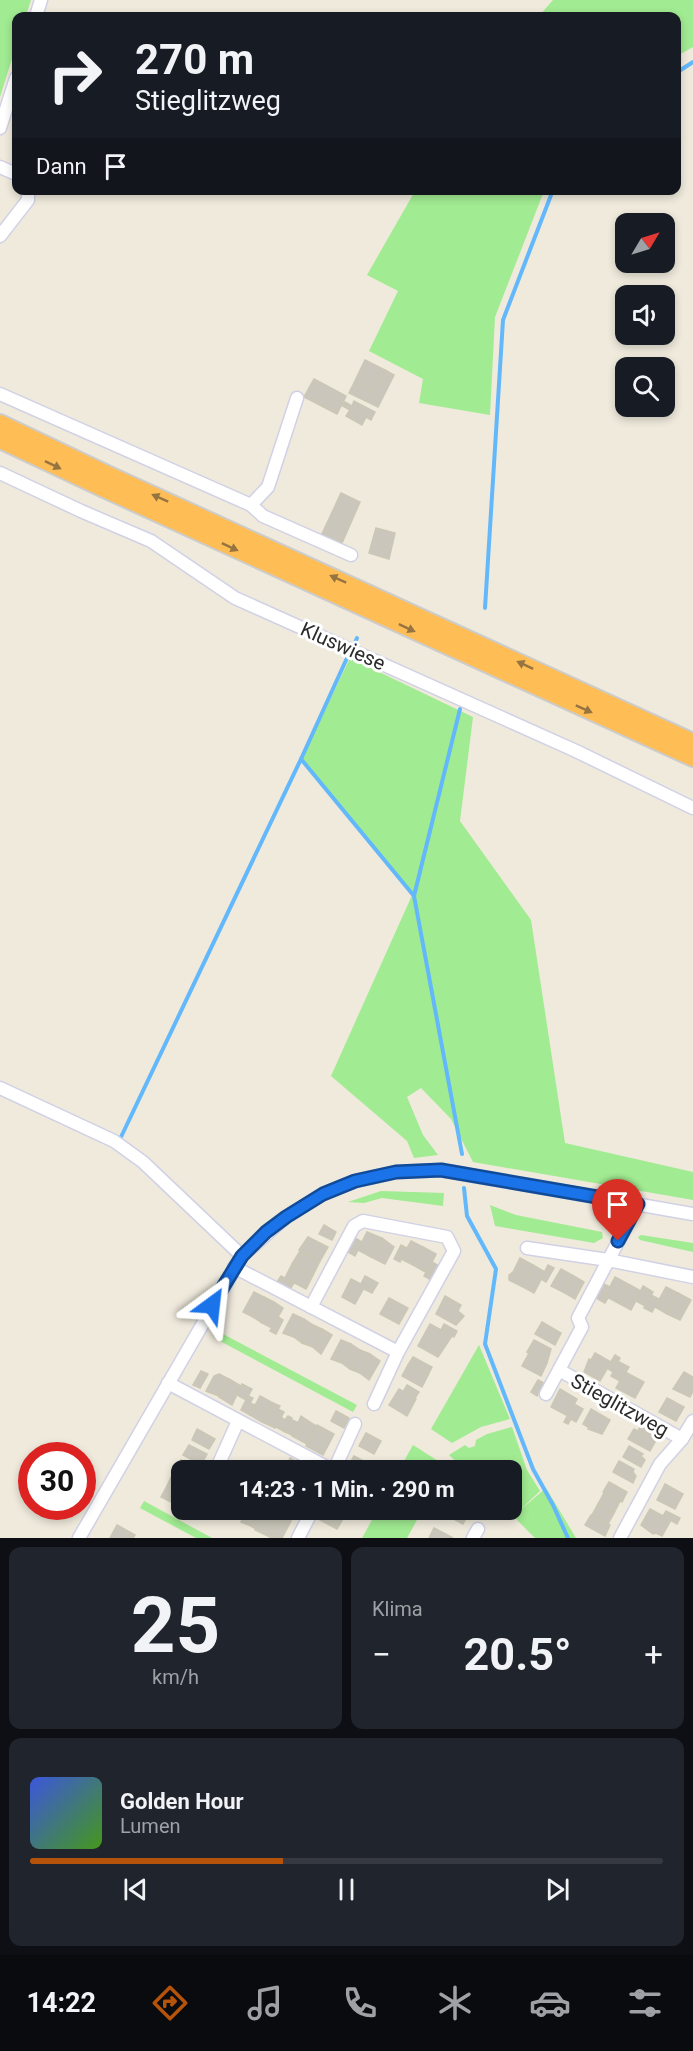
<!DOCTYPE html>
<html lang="de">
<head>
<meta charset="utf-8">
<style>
	:root { --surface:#171b24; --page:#20242c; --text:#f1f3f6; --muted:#9ea1a6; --line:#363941; --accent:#b45309 }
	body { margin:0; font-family:Roboto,sans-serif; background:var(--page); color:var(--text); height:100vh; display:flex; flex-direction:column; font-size:22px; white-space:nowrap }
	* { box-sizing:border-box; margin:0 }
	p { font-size:20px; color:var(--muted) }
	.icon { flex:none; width:33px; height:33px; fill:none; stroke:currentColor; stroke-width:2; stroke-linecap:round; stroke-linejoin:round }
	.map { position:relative; height:1538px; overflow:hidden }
	.details { display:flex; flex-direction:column; gap:9px; padding:9px; background:#0d0f14; flex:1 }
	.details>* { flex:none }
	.top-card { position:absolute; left:12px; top:12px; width:669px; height:183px; border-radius:12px; box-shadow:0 3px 9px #0003; background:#171b24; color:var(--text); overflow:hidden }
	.needle { width:39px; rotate:52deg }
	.buttons { position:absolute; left:615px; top:213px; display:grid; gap:12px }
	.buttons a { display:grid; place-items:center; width:60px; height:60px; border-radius:12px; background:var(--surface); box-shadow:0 3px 9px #0003; font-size:30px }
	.speed { position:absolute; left:18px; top:1442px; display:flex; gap:12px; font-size:30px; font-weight:700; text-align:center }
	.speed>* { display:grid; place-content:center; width:78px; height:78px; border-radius:50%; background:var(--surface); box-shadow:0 3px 9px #0003; line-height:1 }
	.speed .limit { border:9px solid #d22; background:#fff; color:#111 }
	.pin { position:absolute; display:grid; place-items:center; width:51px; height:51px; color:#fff; margin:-62px -26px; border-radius:50% 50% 50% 0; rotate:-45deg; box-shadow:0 0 6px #0007 }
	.pin .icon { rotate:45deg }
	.me { position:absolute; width:66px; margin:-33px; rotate:30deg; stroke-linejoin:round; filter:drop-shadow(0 0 4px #0008) }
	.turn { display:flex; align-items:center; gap:21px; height:126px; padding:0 24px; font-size:27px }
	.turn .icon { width:78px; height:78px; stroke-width:2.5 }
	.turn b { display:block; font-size:42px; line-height:51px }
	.then { display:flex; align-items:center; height:57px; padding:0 24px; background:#0003; gap:12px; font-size:22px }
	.big { font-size:45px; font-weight:700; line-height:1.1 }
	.details .tile { flex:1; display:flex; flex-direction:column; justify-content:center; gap:9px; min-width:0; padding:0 21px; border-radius:12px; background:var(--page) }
	.details .dial { align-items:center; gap:0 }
	.dial b { font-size:78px; line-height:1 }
	.song { display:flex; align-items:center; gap:18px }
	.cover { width:72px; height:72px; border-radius:9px; background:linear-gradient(135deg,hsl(230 70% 55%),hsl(100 70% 35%)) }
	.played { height:6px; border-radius:3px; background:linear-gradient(90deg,var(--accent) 40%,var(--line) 40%) }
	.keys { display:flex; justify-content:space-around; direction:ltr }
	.heat { display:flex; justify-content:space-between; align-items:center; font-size:33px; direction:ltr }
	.details .tiles { flex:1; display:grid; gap:9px; grid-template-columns:1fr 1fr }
	.tile:last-child { grid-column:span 2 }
	.trip { position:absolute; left:171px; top:1460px; width:351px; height:60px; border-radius:12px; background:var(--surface); box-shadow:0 3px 9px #0003; font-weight:700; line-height:60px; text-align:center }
	.dock { display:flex; height:96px; justify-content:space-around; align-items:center; background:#090b0e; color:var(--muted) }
	.dock .icon { width:42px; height:42px }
	.dock .active { color:var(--accent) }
	.dock b { font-size:27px; color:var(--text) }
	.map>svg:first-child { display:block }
	.green { fill:#a1eb92 }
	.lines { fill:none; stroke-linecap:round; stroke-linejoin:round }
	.stream { stroke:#63b8fc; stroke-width:4 }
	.building { fill:#cac6bb; stroke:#cac7b5; stroke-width:1.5 }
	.minor-casing { stroke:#d1d1e6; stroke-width:15 }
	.highway-casing { stroke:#ccc; stroke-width:20 }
	.minor { stroke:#fff; stroke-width:12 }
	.highway { stroke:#ffbd56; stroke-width:16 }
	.oneway { fill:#957440 }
	.route-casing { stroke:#114b97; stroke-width:15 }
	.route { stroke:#1a73e8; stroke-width:10 }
	.labels { text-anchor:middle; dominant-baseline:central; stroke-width:6; stroke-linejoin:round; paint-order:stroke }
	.street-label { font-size:20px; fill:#2b2b2b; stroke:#fff }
</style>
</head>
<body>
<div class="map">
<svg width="693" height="1538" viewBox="0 0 693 1538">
	<rect width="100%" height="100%" fill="#efeadc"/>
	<!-- green -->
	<g class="green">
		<path d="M0,0H31L26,16H16V46L0,97Z"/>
		<path d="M553,0H693V47L677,56L676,16H539Z"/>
		<path d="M415,191H544L495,317L490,415L419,403L423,379L369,351L398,291L367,275Z"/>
		<path d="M350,658L473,717L460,821L531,920L565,1143L693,1172V1200L473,1162L451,1119L421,1088L407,1097L423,1135L438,1155L414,1158L407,1141L331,1076L413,893L302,758Z"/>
		<path d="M381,1191L444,1193L443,1206L382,1198L364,1203L348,1202Z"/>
		<path d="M490,1205L516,1215L602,1232L603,1238L594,1243L495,1226Z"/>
		<path d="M641,1235L693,1243V1252L640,1240L638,1237Z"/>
		<path d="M223,1334L357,1405L353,1412L220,1341Z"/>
		<path d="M479,1345L510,1419L481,1427L452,1443L431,1429Z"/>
		<path d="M512,1427L527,1470L540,1491L518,1512L546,1488L576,1538H535L506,1509H512V1470H465L449,1455L465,1445L469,1448L475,1446L476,1440L487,1434Z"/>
		<path d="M413,1445L446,1466L444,1470H399Z"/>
		<path d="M144,1501L212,1538H196L140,1508Z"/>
		<path d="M378,1509H423L407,1538H362Z"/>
	</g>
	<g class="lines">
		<!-- stream -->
		<g class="stream">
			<path d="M676,73L693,62"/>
			<path d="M485,608L503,320L553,190"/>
			<path d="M354,645L357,638"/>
			<path d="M347,658L301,759L414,896"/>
			<path d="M460,709L414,896L462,1154"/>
			<path d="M121,1137L301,759"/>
			<path d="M464,1188L467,1216L496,1269L485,1344L533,1469L553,1505L568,1538"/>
		</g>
	</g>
	<!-- building -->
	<g class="building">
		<path d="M365,360L385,370L373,392L354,383Z"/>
		<path d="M385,370L394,375L378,407L349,393L354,383L373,392Z"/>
		<path d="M314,379L346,396L337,414L304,397Z"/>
		<path d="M343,401L352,406L354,401L375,412L371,420L366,417L362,425L346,416L350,410L341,405Z"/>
		<path d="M341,493L360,502L342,543L322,534Z"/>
		<path d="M376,528L395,533L389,559L369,553Z"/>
		<path d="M324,1225L336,1232L332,1240L319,1234Z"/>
		<path d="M367,1232L382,1238L371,1257L358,1250Z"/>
		<path d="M308,1237L328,1247L320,1261L299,1250Z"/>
		<path d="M355,1238L362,1242L355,1256L348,1252Z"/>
		<path d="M382,1238L394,1247L385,1264L371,1257Z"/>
		<path d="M411,1241L423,1247L413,1265L401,1259Z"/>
		<path d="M401,1245L407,1248L400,1262L394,1259Z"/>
		<path d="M423,1247L436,1254L427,1273L413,1265Z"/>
		<path d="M300,1251L320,1261L313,1275L292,1264Z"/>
		<path d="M520,1258L533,1265L521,1286L509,1280V1275L513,1272Z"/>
		<path d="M432,1262L439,1266L431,1280L424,1276Z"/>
		<path d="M292,1264L313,1275L306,1289L285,1278Z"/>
		<path d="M533,1265L545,1272L534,1293L521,1286Z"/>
		<path d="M548,1265L554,1268L546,1282L541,1279Z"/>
		<path d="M561,1269L572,1275L563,1292L551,1286Z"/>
		<path d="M572,1275L584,1282L575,1299L563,1292Z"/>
		<path d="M281,1276L294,1283L290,1289L277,1282Z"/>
		<path d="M365,1276L378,1283L372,1293L364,1289L365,1286L361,1284Z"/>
		<path d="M615,1277L630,1285L620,1304L605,1296Z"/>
		<path d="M351,1279L365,1286L355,1304L342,1297Z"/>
		<path d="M602,1283L610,1287L605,1296L608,1298L605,1303L594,1297Z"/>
		<path d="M630,1285L641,1291L631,1310L620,1304Z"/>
		<path d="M643,1286L653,1292L645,1306L636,1301Z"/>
		<path d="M666,1287L678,1293L667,1314L655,1307Z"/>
		<path d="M254,1292L264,1297L253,1317L243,1312Z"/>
		<path d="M678,1293L691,1300L680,1320L667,1314Z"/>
		<path d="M651,1295L659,1299L652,1312L644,1308Z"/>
		<path d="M445,1296L461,1305L458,1311L464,1316L456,1325L436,1314Z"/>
		<path d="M264,1297L274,1302L262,1323L253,1317Z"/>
		<path d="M389,1298L408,1308L399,1324L380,1314Z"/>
		<path d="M274,1302L283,1308L272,1328L262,1323Z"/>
		<path d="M293,1314L304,1319L294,1337L283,1333Z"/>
		<path d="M278,1317L283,1320L276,1334L270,1331Z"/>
		<path d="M304,1319L313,1325L302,1343L294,1337Z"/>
		<path d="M542,1322L561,1333L555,1345L535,1334Z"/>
		<path d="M430,1324L452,1336L438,1357L418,1346Z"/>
		<path d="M444,1324L457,1331L454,1337L441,1330Z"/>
		<path d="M313,1325L322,1329L313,1347L302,1343Z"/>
		<path d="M322,1329L332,1335L321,1354L313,1347Z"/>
		<path d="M341,1340L351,1344L342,1363L331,1359Z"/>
		<path d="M534,1340L551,1349L547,1363L527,1352Z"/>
		<path d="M351,1344L360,1350L350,1369L342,1363Z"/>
		<path d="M360,1350L370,1354L360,1373L350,1369Z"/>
		<path d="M527,1352L547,1363L541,1376L522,1366L529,1353Z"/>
		<path d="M595,1353L611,1362L600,1381L584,1372L589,1359L591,1360Z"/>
		<path d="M370,1354L380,1361L369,1380L360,1373Z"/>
		<path d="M615,1355L620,1358L613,1372L607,1368Z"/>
		<path d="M413,1357L432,1367L428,1375L408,1365Z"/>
		<path d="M619,1362L629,1367L620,1381L611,1376Z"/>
		<path d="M408,1365L428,1375L422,1387L402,1376Z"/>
		<path d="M201,1371L208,1374L200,1388L193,1385Z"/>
		<path d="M625,1372L644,1382L635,1398L616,1388Z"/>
		<path d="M684,1372L693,1377V1391L690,1397L673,1389Z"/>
		<path d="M219,1374L229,1379L219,1396L206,1391L214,1376Z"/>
		<path d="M229,1379L241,1386L232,1405L219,1397Z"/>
		<path d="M538,1380L544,1383L537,1396L531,1392Z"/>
		<path d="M242,1384L252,1389L246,1400L237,1395Z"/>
		<path d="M407,1385L419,1392L415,1398L403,1392Z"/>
		<path d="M399,1389L416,1399L407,1416L389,1405Z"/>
		<path d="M560,1389L577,1399L568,1416L551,1407Z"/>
		<path d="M248,1396L253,1398L250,1403L255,1405L250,1415L241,1410Z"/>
		<path d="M260,1396L273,1403L262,1422L250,1415Z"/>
		<path d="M667,1398L684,1407L676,1421L659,1412Z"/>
		<path d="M273,1403L280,1406L278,1409L284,1412L275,1428L262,1422Z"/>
		<path d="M574,1404L583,1409L576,1422L571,1419L568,1424L564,1422Z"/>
		<path d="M591,1409L610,1420L602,1434L588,1429L589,1428L583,1424Z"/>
		<path d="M336,1411L349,1418L344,1428L331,1421Z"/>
		<path d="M288,1416L292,1418L285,1432L276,1427L281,1417L285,1420Z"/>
		<path d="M301,1416L316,1426L307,1444L292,1436Z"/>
		<path d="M292,1420L299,1423L292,1435L285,1432Z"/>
		<path d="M641,1424L655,1432L652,1438L638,1431Z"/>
		<path d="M317,1425L334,1434L323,1455L306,1446Z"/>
		<path d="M197,1429L215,1439L209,1449L192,1440Z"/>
		<path d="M634,1429L656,1440L650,1451L628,1439Z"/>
		<path d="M366,1433L381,1441L374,1454L359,1446Z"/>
		<path d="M189,1445L207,1454L201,1465L183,1455Z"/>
		<path d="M629,1446L643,1454L641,1456L645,1460L641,1467L623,1457Z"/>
		<path d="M354,1456L373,1466L370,1470H346Z"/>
		<path d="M290,1458L304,1466L302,1470L287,1465Z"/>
		<path d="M181,1460L199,1470H182V1474L175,1471Z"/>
		<path d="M619,1461L634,1469L633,1472L636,1476L633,1483L613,1472Z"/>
		<path d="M172,1475L182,1480V1494L167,1486Z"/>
		<path d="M609,1482L627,1492L622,1502L603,1492Z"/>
		<path d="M665,1484L683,1494L675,1509L657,1500Z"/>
		<path d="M167,1486L182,1494V1501L179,1506L161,1497Z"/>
		<path d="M604,1493L620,1501L614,1513L598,1504Z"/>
		<path d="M598,1504L614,1513L608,1524L592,1515Z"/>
		<path d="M230,1509H242L237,1519L226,1515Z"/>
		<path d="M248,1509H260L251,1526L241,1522Z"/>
		<path d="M260,1509H267L281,1516L270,1537L255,1530L256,1529L251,1526Z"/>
		<path d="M326,1509H330L344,1517L337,1529L320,1520Z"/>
		<path d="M444,1509H471L463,1524L448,1516L450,1512Z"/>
		<path d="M650,1509L671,1520L662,1536L656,1533L653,1534L641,1525Z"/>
		<path d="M666,1511L680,1518L677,1524L663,1516Z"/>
		<path d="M591,1515L610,1525L605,1536L585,1525Z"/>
		<path d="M281,1516L291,1521L282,1538H273L270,1537Z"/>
		<path d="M117,1525L135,1535L133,1538H110Z"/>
		<path d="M434,1528L453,1538H429Z"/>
	</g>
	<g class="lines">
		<defs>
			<g id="minor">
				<path d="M36,16L41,0"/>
				<path d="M0,128L16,78"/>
				<path d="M0,167L16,174"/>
				<path d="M0,236L28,200V190"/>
				<path d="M0,394L251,505L263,516L351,555"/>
				<path d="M0,473L81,511L151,541L235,598L576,751L693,808"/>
				<path d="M251,505L268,487L297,398"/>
				<path d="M0,1088L114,1141L143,1162L242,1256"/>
				<path d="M527,1248L608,1260L693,1277"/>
				<path d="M234,1267L398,1352"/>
				<path d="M311,1307L354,1226L363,1221L447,1237L454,1251L398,1352L374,1404"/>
				<path d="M559,1370L682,1439"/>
				<path d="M168,1383L332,1470"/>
				<path d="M546,1394L582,1327L578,1318L638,1204"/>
				<path d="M216,1470L238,1421"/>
				<path d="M334,1470L355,1424"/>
				<path d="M295,1509L309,1516"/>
				<path d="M79,1538L242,1256L286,1217L323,1194L355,1181L396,1172L441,1170L693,1214"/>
				<path d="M298,1538L313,1509"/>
				<path d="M473,1538L478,1529"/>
				<path d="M620,1538L660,1464L682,1439L693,1421"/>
			</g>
			<g id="highway">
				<path d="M0,423L107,474L693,742"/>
				<path d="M0,440L102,488L693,758"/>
			</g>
		</defs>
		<!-- minor casing -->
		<use href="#minor" class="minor-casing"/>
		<!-- highway casing -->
		<use href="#highway" class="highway-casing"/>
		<!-- minor -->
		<use href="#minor" class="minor"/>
		<!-- highway -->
		<use href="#highway" class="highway"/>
	</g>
	<!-- one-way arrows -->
	<defs><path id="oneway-solid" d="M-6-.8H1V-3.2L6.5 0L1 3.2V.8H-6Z" transform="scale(1.5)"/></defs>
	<g class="oneway">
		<use href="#oneway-solid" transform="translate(53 465) rotate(26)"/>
		<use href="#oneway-solid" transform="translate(160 498) rotate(-156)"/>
		<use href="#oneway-solid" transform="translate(230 547) rotate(25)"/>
		<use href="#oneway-solid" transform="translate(338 579) rotate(-156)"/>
		<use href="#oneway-solid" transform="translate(407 628) rotate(25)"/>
		<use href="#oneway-solid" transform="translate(525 665) rotate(-155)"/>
		<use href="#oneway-solid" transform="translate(584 709) rotate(24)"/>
	</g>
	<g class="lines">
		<defs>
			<path id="route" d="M212,1305L242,1256L266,1232L286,1217L323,1194L355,1181L396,1172L441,1170L638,1204L618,1241"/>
		</defs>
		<!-- route casing -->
		<use href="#route" class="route-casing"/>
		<!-- route -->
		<use href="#route" class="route"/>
	</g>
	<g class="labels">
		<!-- street labels -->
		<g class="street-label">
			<text transform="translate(343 646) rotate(24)">Kluswiese</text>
			<text transform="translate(620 1405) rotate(29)">Stieglitzweg</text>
		</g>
	</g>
</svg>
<div class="buttons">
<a><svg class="needle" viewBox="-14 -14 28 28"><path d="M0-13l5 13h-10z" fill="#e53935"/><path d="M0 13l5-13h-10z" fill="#9ea1a6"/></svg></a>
<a><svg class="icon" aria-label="sound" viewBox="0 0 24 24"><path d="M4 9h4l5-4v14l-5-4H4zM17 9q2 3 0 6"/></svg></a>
<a><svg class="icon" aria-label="search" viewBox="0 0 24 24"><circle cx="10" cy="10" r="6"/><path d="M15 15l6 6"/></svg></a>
</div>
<div class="speed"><div class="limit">30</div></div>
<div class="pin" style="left:618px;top:1241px;background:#d93025"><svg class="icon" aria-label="arrive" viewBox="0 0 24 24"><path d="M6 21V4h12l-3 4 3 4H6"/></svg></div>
<svg class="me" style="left:212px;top:1305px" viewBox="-20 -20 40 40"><path d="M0-17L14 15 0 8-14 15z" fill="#1a73e8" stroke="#fff" stroke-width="4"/></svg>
<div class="trip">14:23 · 1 Min. · 290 m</div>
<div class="top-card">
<div class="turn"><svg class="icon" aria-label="right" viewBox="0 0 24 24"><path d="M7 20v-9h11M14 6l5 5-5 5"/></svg><div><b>270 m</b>Stieglitzweg</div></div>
<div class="then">Dann<svg class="icon" aria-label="arrive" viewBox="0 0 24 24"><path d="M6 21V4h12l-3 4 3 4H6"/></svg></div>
</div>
</div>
<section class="details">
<div class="tiles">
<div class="tile dial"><b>25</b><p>km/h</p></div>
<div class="tile"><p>Klima</p>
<div class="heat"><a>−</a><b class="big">20.5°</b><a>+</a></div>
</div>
<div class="tile">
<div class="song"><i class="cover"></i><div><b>Golden Hour</b><p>Lumen</p></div></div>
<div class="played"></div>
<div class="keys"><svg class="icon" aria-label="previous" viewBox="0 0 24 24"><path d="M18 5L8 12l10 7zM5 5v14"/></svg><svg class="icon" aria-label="pause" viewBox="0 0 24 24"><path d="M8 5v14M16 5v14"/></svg><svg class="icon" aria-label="next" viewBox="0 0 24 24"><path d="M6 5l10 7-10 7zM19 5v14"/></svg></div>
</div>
</div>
</section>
<nav class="dock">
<b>14:22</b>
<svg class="icon active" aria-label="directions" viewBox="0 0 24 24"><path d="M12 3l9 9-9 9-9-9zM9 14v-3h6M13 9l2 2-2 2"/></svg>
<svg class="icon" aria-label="music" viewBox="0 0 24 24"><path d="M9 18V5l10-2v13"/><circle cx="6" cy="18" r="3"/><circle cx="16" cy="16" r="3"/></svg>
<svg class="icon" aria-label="phone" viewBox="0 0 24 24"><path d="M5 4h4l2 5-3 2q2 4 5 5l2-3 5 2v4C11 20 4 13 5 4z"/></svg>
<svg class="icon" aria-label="climate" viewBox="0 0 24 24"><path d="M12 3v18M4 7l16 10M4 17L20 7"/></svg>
<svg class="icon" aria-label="car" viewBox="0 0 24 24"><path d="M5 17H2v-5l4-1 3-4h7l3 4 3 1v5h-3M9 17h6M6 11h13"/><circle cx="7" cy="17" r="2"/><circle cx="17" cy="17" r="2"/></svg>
<svg class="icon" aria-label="filters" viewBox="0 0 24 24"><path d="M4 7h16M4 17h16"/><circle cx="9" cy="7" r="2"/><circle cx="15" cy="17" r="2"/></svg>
</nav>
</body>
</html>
